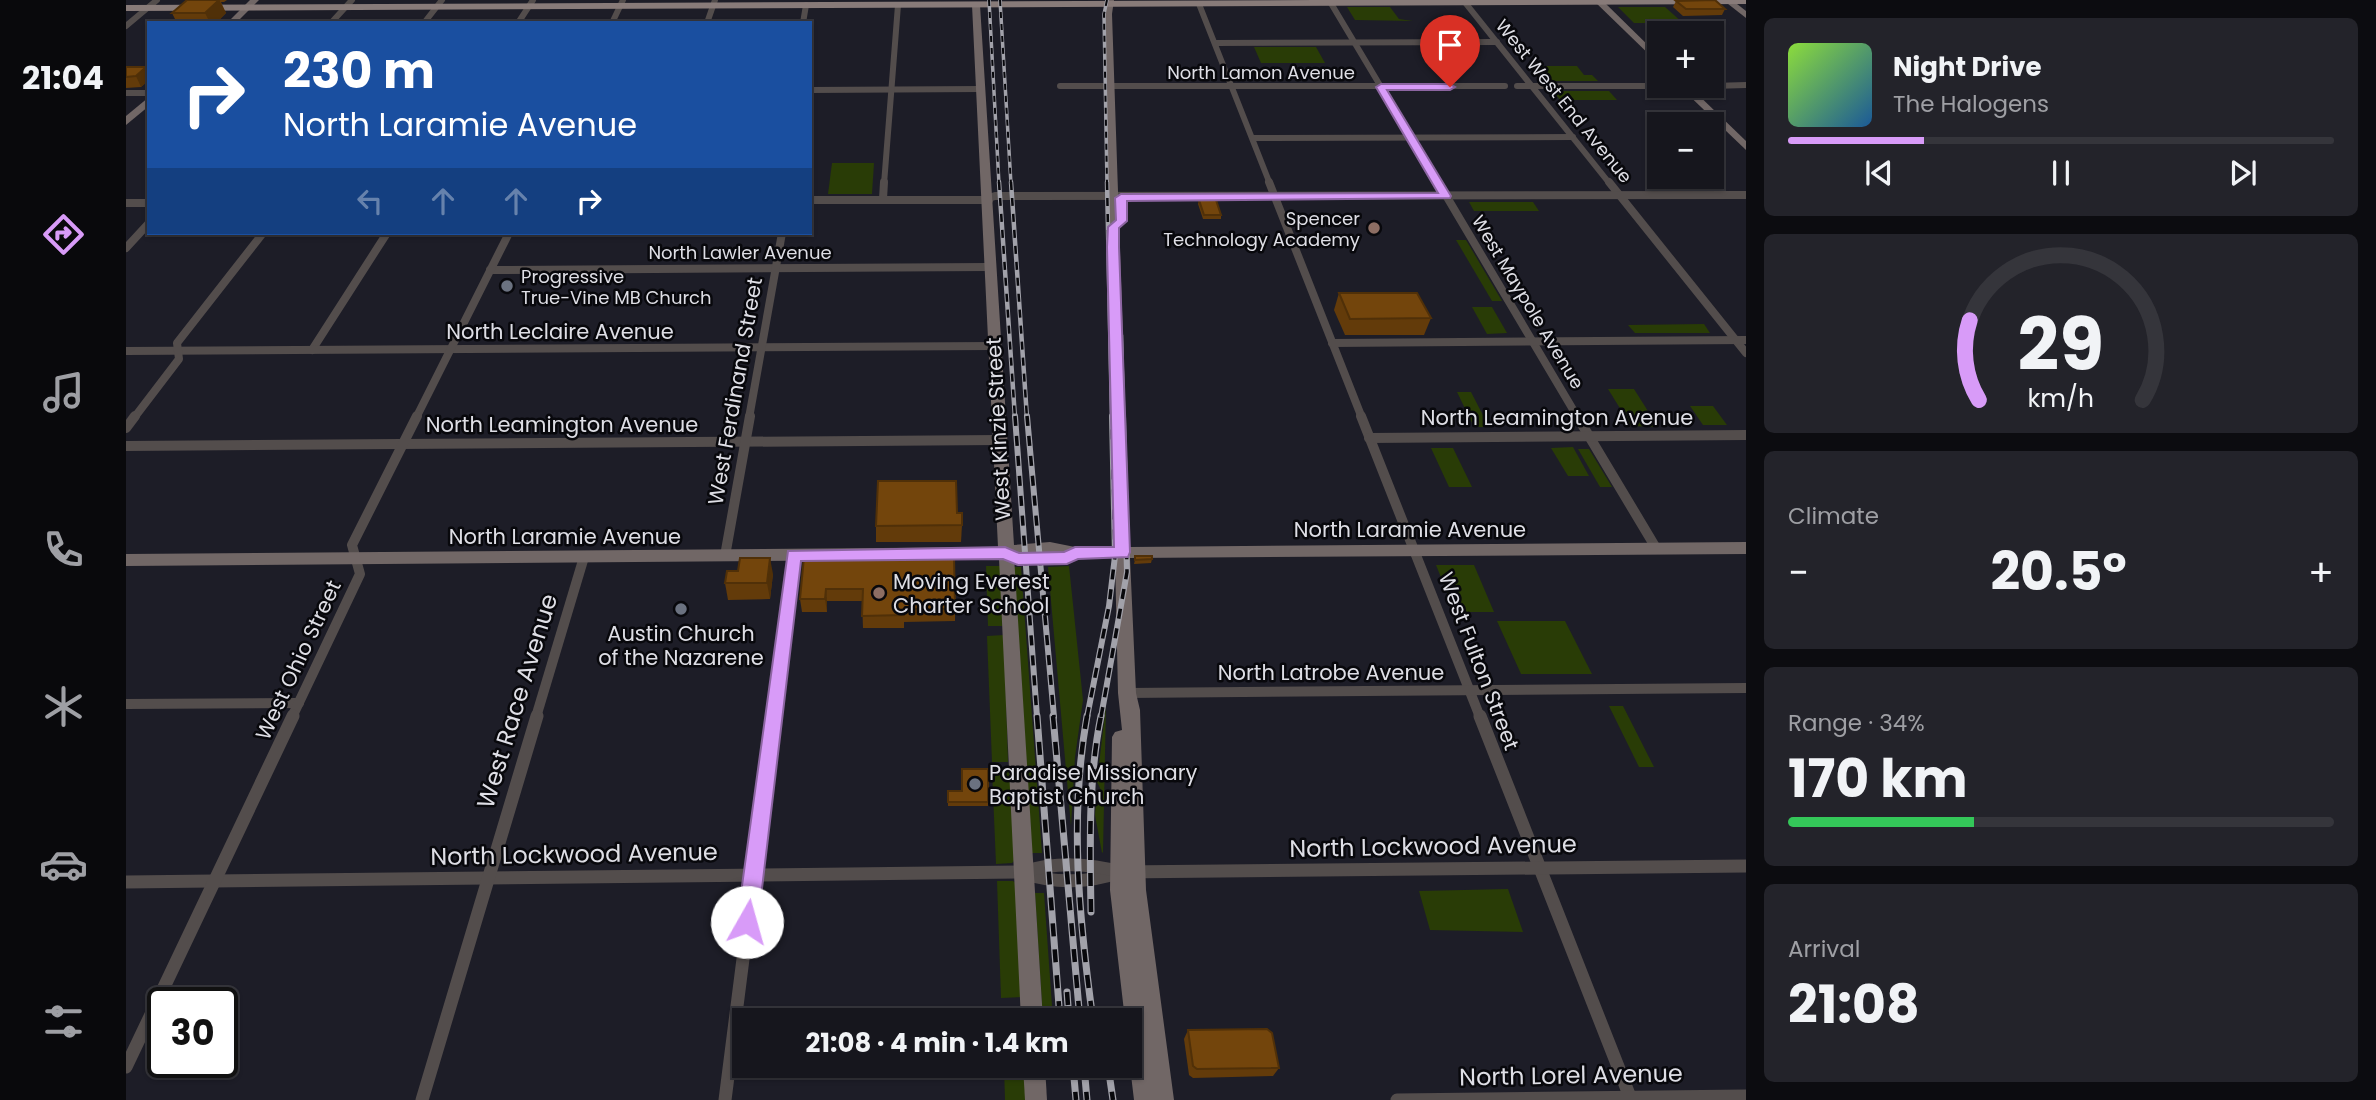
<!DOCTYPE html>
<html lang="en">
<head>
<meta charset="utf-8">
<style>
	:root { --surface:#16161d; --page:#23232a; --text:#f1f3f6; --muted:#9e9fa4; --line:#35353b; --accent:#d89bf8 }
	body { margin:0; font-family:Poppins,sans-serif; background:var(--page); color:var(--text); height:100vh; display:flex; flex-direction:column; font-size:26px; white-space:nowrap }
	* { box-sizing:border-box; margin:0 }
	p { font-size:23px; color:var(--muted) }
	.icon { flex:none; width:38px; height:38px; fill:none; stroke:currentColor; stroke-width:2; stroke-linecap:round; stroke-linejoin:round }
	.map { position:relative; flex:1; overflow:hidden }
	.details { display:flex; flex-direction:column; gap:18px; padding:18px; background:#0c0c10; width:630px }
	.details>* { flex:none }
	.banner { position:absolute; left:21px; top:21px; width:665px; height:214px; border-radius:0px; box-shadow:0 2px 5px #0004,0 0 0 2px var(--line); background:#1a4fa0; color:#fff; overflow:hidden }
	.controls { position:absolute; left:1521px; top:21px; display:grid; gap:14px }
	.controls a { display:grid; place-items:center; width:77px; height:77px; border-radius:0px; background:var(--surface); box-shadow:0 2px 5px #0004,0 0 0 2px var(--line); font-size:35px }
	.speed { position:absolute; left:21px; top:987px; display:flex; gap:14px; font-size:35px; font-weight:700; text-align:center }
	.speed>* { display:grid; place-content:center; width:91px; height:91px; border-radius:50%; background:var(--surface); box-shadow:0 2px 5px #0004,0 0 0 2px var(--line); line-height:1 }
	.speed .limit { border:4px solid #111; border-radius:10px; background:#fff; color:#111 }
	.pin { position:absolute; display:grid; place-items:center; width:60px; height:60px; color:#fff; margin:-72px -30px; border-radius:50% 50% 50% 0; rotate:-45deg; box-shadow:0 0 7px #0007 }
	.pin .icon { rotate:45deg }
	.me { position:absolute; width:77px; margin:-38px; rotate:7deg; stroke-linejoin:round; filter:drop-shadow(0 0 5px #0008) }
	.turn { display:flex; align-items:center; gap:24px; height:147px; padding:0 21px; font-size:32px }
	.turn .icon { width:91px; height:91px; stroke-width:2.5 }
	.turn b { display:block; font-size:49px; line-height:60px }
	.lanes { display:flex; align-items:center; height:66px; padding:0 21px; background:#0003; justify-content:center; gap:35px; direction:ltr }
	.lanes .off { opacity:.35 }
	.big { font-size:52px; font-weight:700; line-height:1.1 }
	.details .widget { flex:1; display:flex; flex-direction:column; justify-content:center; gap:10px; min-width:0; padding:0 24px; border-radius:10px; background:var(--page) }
	.details .dial { align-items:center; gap:0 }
	.dial svg { height:182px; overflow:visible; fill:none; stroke:var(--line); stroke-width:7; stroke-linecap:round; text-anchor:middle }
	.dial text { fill:var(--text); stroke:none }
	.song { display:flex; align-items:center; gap:21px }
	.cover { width:84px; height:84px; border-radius:10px; background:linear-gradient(135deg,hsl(90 70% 55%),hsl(210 70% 35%)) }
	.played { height:7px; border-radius:4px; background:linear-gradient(90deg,var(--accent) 25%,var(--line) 25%) }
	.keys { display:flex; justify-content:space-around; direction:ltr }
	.heat { display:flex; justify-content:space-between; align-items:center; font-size:38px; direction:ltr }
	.charge { height:10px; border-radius:5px; background:linear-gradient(90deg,#34c759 34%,var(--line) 0) }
	.trip { position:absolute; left:606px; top:1008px; width:410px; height:70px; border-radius:0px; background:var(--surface); box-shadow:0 2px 5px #0004,0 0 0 2px var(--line); font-weight:700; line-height:70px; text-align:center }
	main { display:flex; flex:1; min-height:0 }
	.menu { display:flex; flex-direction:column; width:126px; justify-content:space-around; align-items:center; background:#09090c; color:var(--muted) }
	.menu .icon { width:49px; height:49px }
	.menu .on { color:var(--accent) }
	.menu b { font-size:32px; color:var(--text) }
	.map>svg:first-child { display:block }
	.green { fill:#293c06 }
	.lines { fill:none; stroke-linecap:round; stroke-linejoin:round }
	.street-far3 { stroke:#534d4c; stroke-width:6 }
	.street-far2 { stroke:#534d4c; stroke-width:8 }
	.street-far1 { stroke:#534d4c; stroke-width:10 }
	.street { stroke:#534d4c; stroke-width:13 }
	.secondary { fill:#716766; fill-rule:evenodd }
	.primary { fill:#887b79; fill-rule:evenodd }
	.rail-far3-casing { stroke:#a2a2aa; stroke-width:3.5 }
	.rail-far2-casing { stroke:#a2a2aa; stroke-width:4.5 }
	.rail-far1-casing { stroke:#a2a2aa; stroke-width:6 }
	.rail-casing { stroke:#a2a2aa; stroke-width:7 }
	.rail-far3 { stroke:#08080c; stroke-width:2; stroke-dasharray:6; stroke-linecap:butt }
	.rail-far2 { stroke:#08080c; stroke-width:2.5; stroke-dasharray:8; stroke-linecap:butt }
	.rail-far1 { stroke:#08080c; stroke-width:3.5; stroke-dasharray:10; stroke-linecap:butt }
	.rail { stroke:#08080c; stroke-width:4.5; stroke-dasharray:13; stroke-linecap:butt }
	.wall { fill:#633b0a }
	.shaded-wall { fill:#503008 }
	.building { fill:#73450c; stroke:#503008; stroke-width:2 }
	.route { fill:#d89bf8; stroke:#8c65a1; stroke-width:2 }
	.education-dot { fill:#8d6e63; stroke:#08080c; stroke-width:2.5 }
	.worship-dot { fill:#6b7280; stroke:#08080c; stroke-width:2.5 }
	.labels { text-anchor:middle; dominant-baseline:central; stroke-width:5; stroke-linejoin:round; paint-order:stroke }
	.far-street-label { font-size:18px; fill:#dedee5; stroke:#08080c }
	.far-poi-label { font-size:18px; fill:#dedee5; stroke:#08080c; text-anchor:end }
	.street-label { font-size:21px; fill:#dedee5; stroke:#08080c }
	.poi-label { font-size:21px; fill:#dedee5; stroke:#08080c; text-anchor:start }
	.near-street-label { font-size:24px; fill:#dedee5; stroke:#08080c }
</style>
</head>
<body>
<main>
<nav class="menu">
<b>21:04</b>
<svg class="icon on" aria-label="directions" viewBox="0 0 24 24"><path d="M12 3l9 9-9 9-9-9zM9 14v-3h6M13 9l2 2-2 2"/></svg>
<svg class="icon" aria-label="music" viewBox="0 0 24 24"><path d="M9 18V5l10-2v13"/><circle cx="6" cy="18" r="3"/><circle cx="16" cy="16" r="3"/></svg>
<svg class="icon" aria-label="phone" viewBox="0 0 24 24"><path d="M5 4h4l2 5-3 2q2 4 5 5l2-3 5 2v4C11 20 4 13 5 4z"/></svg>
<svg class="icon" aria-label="climate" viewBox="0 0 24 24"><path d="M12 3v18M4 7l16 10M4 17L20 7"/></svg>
<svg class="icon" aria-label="car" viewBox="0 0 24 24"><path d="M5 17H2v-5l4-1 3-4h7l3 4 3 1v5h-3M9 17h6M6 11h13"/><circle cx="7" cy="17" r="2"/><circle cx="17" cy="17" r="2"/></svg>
<svg class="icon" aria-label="filters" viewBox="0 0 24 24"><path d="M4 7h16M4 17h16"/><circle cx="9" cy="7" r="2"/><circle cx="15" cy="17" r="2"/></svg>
</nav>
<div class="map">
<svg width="1620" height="1100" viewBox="0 0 1620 1100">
	<rect width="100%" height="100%" fill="#1d1d27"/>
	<!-- green -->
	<g class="green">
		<path d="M1221,7H1264L1273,19L1287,21L1229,20Z"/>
		<path d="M1492,7H1539L1557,23H1508Z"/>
		<path d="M1128,47H1190L1199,63H1135Z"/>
		<path d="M1406,66H1451L1458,75H1466L1472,81H1418Z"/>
		<path d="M1427,91H1483L1491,100H1434Z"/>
		<path d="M706,163H748L746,194H702Z"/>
		<path d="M1343,202H1407L1413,211H1348Z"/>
		<path d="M1330,240H1340L1376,301H1366Z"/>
		<path d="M1346,307H1366L1381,333L1361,334Z"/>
		<path d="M1578,324L1584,333H1509L1502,325Z"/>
		<path d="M1482,389H1508L1532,427L1505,426Z"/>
		<path d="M1331,392H1345L1363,427H1348Z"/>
		<path d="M1564,406H1587L1601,425H1577Z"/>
		<path d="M1447,447L1463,476H1442L1425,448Z"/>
		<path d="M1305,448H1327L1346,487H1323Z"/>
		<path d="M1452,449H1463L1486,487H1474Z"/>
		<path d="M1310,565H1348L1368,612H1329Z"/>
		<path d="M860,566H875L876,626H862Z"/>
		<path d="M943,566L957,700L949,757L945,826L922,567Z"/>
		<path d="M888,567H895L916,853H906Z"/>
		<path d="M1371,621H1439L1466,674H1395Z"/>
		<path d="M878,635L882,762H866L861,636Z"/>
		<path d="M980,705L977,852L976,853L969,815L971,791L975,790L971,782Z"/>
		<path d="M1483,706H1497L1528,767H1513Z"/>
		<path d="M866,770H886L890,859L886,863L870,864Z"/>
		<path d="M871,881H887L891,884L898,997L875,998Z"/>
		<path d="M1382,889L1397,932L1304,930L1293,891Z"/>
		<path d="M909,893H918L927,1020H917Z"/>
		<path d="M878,1066H902L903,1100H879Z"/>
	</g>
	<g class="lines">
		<!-- street-far3 -->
		<g class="street-far3">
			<path d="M1203,0L1313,184"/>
			<path d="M1337,0L1484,184"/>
			<path d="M1073,4L1144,184"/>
			<path d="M205,23L226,0"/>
			<path d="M298,23L316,0"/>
			<path d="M392,23L407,0"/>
			<path d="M486,23L497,0"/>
			<path d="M581,23L589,0"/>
			<path d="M677,23L680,5"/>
			<path d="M0,26L31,0"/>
			<path d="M1089,43L1371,42"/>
			<path d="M934,86H1379"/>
			<path d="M1391,86H1541"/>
			<path d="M1586,86L1620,85"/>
			<path d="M684,90L855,89"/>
			<path d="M0,93H23"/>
			<path d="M1127,138L1447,137"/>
			<path d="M758,184L772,5"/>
		</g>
		<!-- street-far2 -->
		<g class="street-far2">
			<path d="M1143,182L1236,418"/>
			<path d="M1312,182L1452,418"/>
			<path d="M1483,182L1620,353"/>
			<path d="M757,199L758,182"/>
			<path d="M859,199L869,196L1620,195"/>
			<path d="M684,200H863"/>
			<path d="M0,203H23"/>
			<path d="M0,248L23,223"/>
			<path d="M364,270L863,267"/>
			<path d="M1206,343L1620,340"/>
			<path d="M186,350L261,233"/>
			<path d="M0,351L867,346"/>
			<path d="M8,418L53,359L51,343L137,233"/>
			<path d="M290,418L383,233"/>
			<path d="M623,418L656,233"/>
		</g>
		<!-- street-far1 -->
		<g class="street-far1">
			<path d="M1235,416L1354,717"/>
			<path d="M1451,416L1530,548"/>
			<path d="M0,428L9,416"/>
			<path d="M1243,438L1620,435"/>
			<path d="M0,446L873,440"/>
			<path d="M599,556L624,416"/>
			<path d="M1001,693L1620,688"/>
			<path d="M0,704L173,703"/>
			<path d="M166,717L234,574L226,545L291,416"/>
			<path d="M410,717L458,557"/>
			<path d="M647,717L668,555"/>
		</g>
		<!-- street -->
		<g class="street">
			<path d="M1354,716L1504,1097"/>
			<path d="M898,873C928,884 964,883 994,872"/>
			<path d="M0,882L897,872C928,862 963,863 994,872L1620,866"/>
			<path d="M0,1067L167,716"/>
			<path d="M296,1100L411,716"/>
			<path d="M599,1100L648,716"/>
			<path d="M1271,1100L1620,1096"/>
		</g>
		<!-- secondary -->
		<g class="secondary">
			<path d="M124,0H133L110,23H101Z"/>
			<path d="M980,0H988L986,14L1004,547L1620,542V554L1004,558L1010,693L1014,710L1020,890L1048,1100H1008L1003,1058V1020H999L984,890L986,737L989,732L996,730L992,693L989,558L949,559L924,554L888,556L917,1020H895L873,559L0,566V554L872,547L846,5L850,2L854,5L888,545L924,542L949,547H988L978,14Z"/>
			<path d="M1467,0H1476L1533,56V64Z"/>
			<path d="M1597,0H1606L1620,11V18Z"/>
			<path d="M1553,86H1563L1620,141V150Z"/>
			<path d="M23,97V106L0,125V116Z"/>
			<path d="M897,1066H919L921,1100H899Z"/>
		</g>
		<!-- primary -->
		<path class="primary" d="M1189,0H1620V4L0,11V5Z"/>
		<defs>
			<g id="rail-far3">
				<path d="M863,0L873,184"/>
				<path d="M874,0L885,184"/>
				<path d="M981,0L978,14L981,184"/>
			</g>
			<g id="rail-far2">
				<path d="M873,182L889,418"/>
				<path d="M885,182L901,418"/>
				<path d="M981,182L986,418"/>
				<path d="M995,335L997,418"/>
			</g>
			<g id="rail-far1">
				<path d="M889,416L911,717"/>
				<path d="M901,416L928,717"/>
				<path d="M961,717L983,606L989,556L986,416"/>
				<path d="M975,717L1001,572L997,416"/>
			</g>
			<g id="rail">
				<path d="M911,716L933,1006"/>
				<path d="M927,716L954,1020"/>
				<path d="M961,716C943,817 953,919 967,1020"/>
				<path d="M965,912C964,846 962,780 975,716"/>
				<path d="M941,992L943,1020"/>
				<path d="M947,1066L950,1100"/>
				<path d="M958,1066L961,1100"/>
				<path d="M982,1066L987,1100"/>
			</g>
		</defs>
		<!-- rail-far3 casing -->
		<use href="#rail-far3" class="rail-far3-casing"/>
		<!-- rail-far2 casing -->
		<use href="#rail-far2" class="rail-far2-casing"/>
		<!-- rail-far1 casing -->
		<use href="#rail-far1" class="rail-far1-casing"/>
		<!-- rail casing -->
		<use href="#rail" class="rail-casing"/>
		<!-- rail-far3 -->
		<use href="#rail-far3" class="rail-far3"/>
		<!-- rail-far2 -->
		<use href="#rail-far2" class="rail-far2"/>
		<!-- rail-far1 -->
		<use href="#rail-far1" class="rail-far1"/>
		<!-- rail -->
		<use href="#rail" class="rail"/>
	</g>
	<!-- wall -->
	<g class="wall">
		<path d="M61,0H101L98,2H95L100,13L90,23H51L46,13Z"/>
		<path d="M1550,1L1599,9L1596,15L1557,16L1547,7Z"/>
		<path d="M0,67H20L23,72V80L15,87L0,88Z"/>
		<path d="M1073,200L1095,215V219H1077L1072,204Z"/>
		<path d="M1213,293L1305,318L1298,335H1219L1208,310Z"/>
		<path d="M831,513L836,525L835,542H750V526Z"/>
		<path d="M678,557L829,609V621L778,622V628H737L736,601H701V612H676L674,599Z"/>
		<path d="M1026,559L1025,563L1008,564L1009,560Z"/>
		<path d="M612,571L647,574L644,599L602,600L599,583Z"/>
		<path d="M862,769V806H822V791H836Z"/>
		<path d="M1062,1030L1153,1068L1147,1076L1067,1078L1063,1075L1058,1039Z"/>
	</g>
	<!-- shaded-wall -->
	<g class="shaded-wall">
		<path d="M93,0L100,13L90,23H84L79,13Z"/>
		<path d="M20,67L23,72V80L15,87L10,76Z"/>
		<path d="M644,558L647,574L644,599L641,583Z"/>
		<path d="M700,589L701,601V612L699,599Z"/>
	</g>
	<!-- building -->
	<g class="building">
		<path d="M61,0H93L79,13H46Z"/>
		<path d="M1589,0L1599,9H1560L1550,1Z"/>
		<path d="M0,67H20L10,76L0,77Z"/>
		<path d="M1073,200H1090L1095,215H1078Z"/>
		<path d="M1213,293H1291L1305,318L1224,319Z"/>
		<path d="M752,481H830L831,513H836V525L750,526Z"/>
		<path d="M828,556L829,609H778V615L736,616L737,589H700L699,599H674L678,557Z"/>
		<path d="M1009,556H1026V559L1009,560Z"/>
		<path d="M614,558H644L641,583H599L601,571H612Z"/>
		<path d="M836,769H862V802H822V791H836Z"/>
		<path d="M1141,1029L1146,1033L1153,1068L1071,1069L1067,1066L1062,1030Z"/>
	</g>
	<!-- route -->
	<path class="route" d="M1255,84H1324L1329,87L1324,90H1261L1325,196L1324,198L1001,201V221L993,228V247L1004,552L1002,557L952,559L941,564L892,565L877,559L675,561L632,922L629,929L621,932L614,929L611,922L662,551L879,547L893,553L938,552L949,547H988L981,247L982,227L990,220L989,198L995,194L1312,193L1250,87Z"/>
	<!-- markers -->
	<g class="education-dot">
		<circle cx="1248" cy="228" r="7"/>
		<circle cx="753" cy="593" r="7"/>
	</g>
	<g class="worship-dot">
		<circle cx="381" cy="286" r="7"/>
		<circle cx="555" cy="609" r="7"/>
		<circle cx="849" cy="784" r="7"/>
	</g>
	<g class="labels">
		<!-- far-street labels -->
		<g class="far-street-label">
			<text x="1135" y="72">North Lamon Avenue</text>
			<text transform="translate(1438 101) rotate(51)">West West End Avenue</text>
			<text x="614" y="252">North Lawler Avenue</text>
			<text transform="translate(1402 302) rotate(59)">West Maypole Avenue</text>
		</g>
		<!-- far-poi labels -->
		<g class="far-poi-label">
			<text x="1234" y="218">Spencer<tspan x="1234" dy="21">Technology Academy</tspan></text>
			<text x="395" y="276" text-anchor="start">Progressive<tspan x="395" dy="21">True-Vine MB Church</tspan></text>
		</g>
		<!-- street labels -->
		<g class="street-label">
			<text x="434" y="331">North Leclaire Avenue</text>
			<text transform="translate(609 391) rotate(-80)">West Ferdinand Street</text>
			<text x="1431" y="417">North Leamington Avenue</text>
			<text x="436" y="424">North Leamington Avenue</text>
			<text transform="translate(872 429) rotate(-93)">West Kinzie Street</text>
			<text x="1284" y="529">North Laramie Avenue</text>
			<text x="439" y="536">North Laramie Avenue</text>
			<text transform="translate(172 660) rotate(-65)">West Ohio Street</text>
			<text transform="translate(1353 661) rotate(69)">West Fulton Street</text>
			<text x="1205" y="672">North Latrobe Avenue</text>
		</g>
		<!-- poi labels -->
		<g class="poi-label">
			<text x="767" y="581">Moving Everest<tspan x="767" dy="24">Charter School</tspan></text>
			<text x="555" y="633" text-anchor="middle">Austin Church<tspan x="555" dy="24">of the Nazarene</tspan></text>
			<text x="863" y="772">Paradise Missionary<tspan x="863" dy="24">Baptist Church</tspan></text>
		</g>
		<!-- near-street labels -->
		<g class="near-street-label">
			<text transform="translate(391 701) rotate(-73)">West Race Avenue</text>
			<text transform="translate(1307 846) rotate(-1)">North Lockwood Avenue</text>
			<text transform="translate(448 854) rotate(-1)">North Lockwood Avenue</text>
			<text transform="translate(1445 1075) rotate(-1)">North Lorel Avenue</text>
		</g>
	</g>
</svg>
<div class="controls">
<a>+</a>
<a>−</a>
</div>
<div class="speed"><div class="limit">30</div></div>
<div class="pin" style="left:1324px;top:87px;background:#d93025"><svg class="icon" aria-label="arrive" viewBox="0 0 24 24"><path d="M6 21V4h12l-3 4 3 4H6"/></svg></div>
<svg class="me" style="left:621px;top:922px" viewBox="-20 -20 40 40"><circle r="19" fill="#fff"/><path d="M0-13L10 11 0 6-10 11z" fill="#d89bf8"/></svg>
<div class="trip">21:08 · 4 min · 1.4 km</div>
<div class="banner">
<div class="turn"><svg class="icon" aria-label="right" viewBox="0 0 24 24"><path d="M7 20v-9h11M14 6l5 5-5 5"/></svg><div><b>230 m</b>North Laramie Avenue</div></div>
<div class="lanes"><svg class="icon off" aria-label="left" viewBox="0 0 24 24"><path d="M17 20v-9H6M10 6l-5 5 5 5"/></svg><svg class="icon off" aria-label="ahead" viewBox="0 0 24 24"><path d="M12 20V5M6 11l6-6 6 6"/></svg><svg class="icon off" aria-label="ahead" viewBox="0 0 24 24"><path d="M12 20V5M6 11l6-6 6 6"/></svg><svg class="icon" aria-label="right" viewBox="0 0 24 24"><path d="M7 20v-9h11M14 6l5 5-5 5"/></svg></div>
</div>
</div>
<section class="details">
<div class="widget">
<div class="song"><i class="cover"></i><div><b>Night Drive</b><p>The Halogens</p></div></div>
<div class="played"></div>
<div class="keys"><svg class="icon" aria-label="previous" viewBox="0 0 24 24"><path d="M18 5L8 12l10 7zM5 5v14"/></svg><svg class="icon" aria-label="pause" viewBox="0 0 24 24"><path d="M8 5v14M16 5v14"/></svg><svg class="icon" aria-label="next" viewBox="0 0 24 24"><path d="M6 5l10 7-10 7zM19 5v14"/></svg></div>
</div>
<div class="widget dial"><svg viewBox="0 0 100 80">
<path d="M14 69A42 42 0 1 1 86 69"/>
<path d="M14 69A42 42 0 0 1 10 34" stroke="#d89bf8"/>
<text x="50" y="56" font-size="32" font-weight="700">29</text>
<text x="50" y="72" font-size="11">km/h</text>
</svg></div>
<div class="widget"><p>Climate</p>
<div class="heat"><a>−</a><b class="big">20.5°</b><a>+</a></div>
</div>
<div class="widget"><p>Range · 34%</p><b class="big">170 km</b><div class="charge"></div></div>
<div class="widget"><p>Arrival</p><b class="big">21:08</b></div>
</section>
</main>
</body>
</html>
